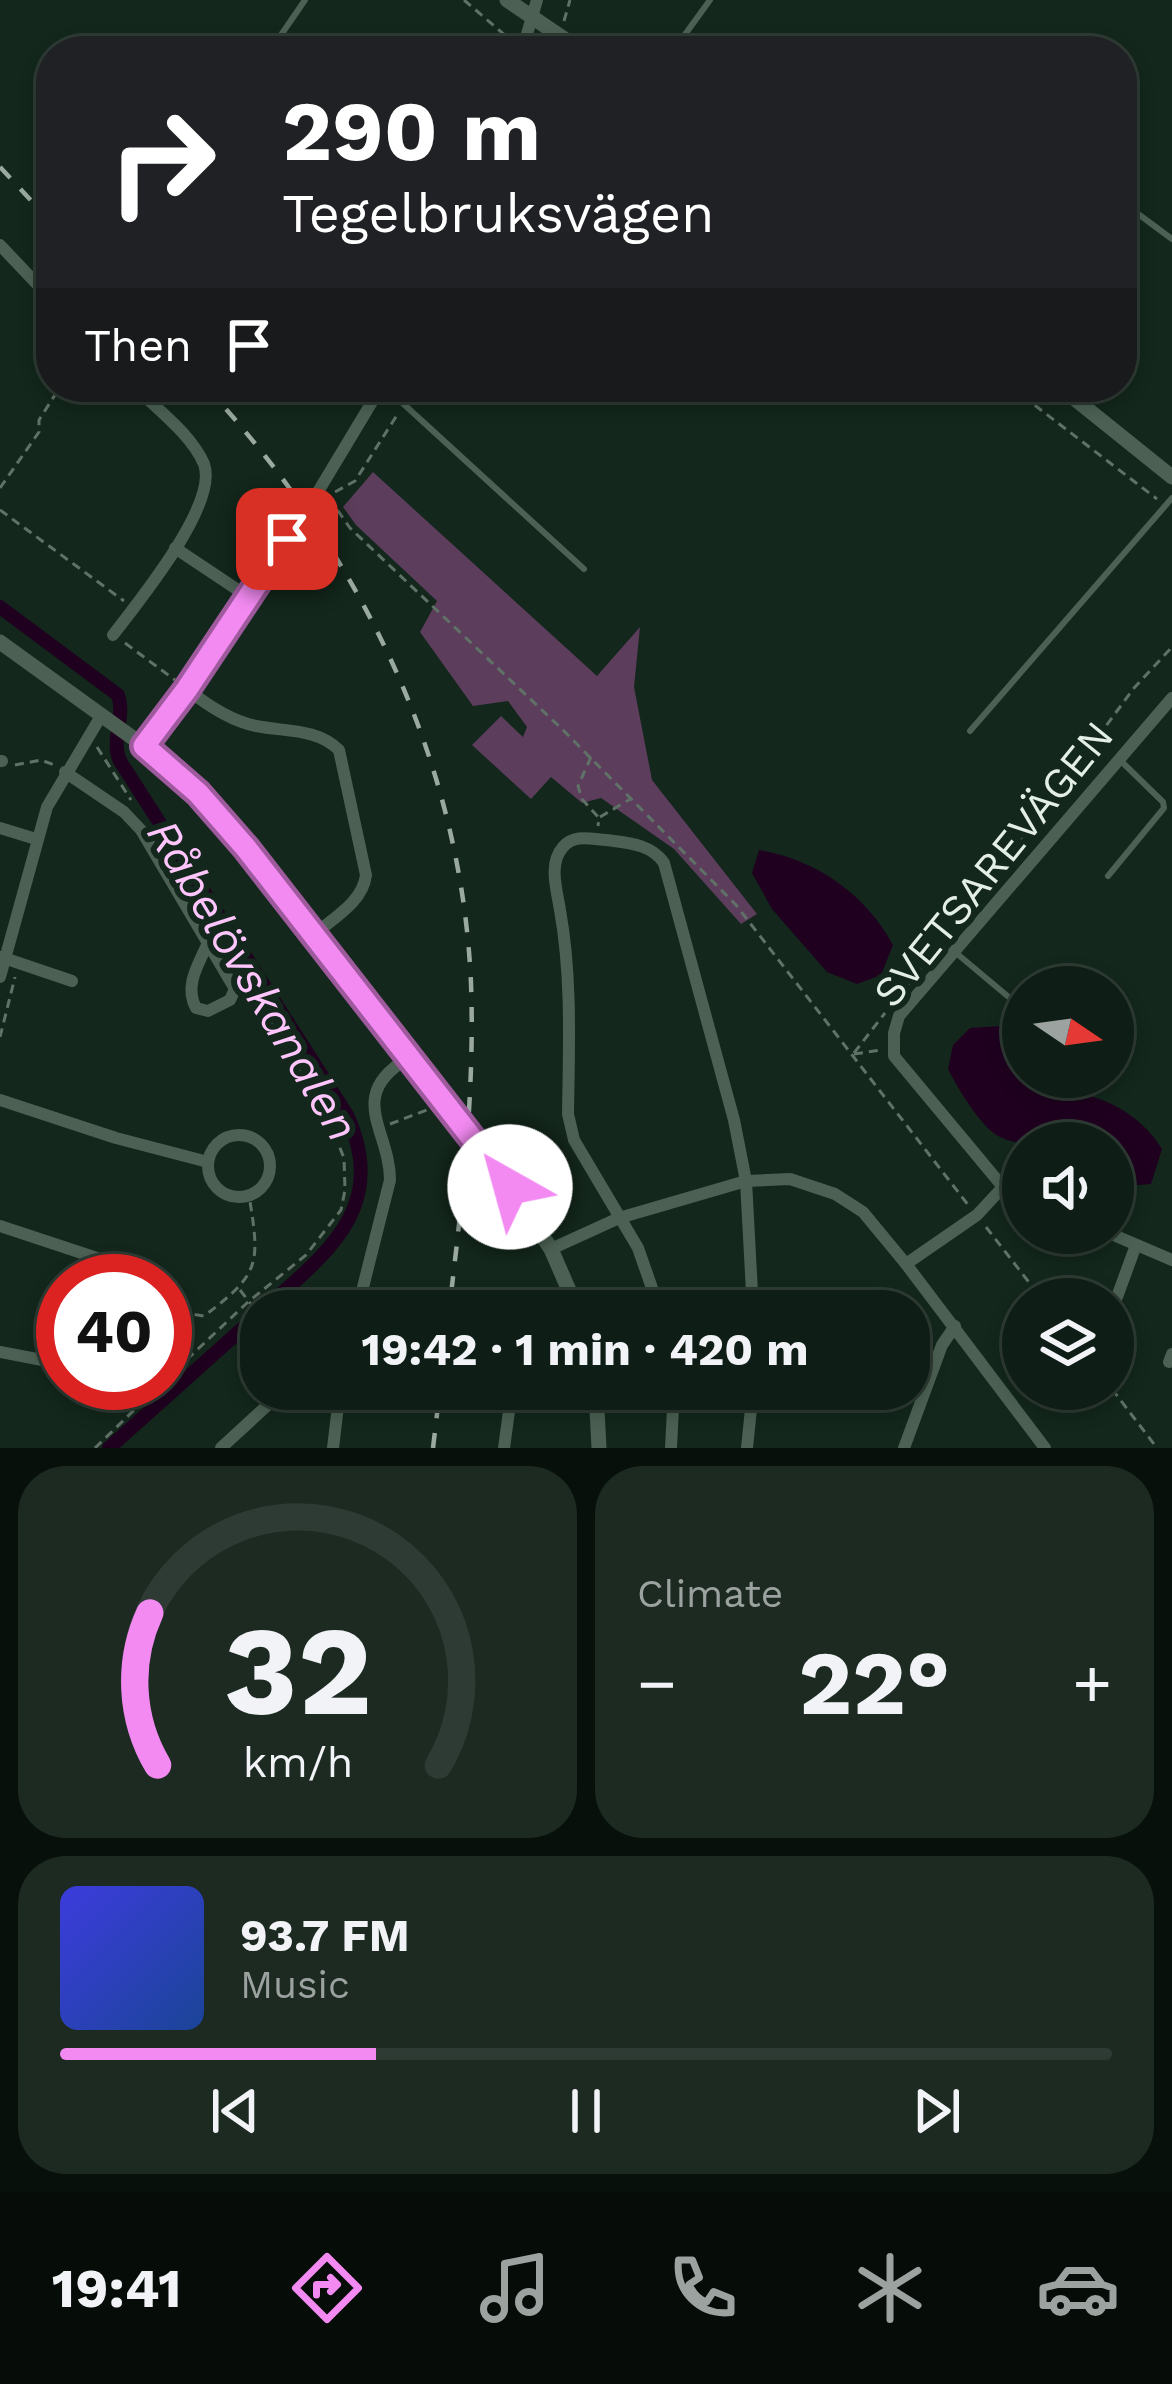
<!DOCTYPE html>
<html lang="en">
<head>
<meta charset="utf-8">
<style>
	:root { --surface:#0e1d15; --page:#1c2a22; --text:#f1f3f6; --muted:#9ba2a0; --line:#2e3b34; --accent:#f38af2 }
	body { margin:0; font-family:"Work Sans",sans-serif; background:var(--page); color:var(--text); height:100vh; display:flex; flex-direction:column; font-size:45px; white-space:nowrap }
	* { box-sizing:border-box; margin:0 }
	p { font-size:39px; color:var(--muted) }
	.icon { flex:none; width:66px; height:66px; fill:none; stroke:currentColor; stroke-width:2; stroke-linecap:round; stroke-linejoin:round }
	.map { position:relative; height:1448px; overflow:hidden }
	.details { display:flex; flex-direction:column; gap:18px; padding:18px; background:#08100c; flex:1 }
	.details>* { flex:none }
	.banner { position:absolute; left:36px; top:36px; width:1101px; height:366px; border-radius:48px; box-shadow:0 6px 18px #0003,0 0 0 3px var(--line); background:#202124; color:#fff; overflow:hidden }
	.needle { width:78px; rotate:103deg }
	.controls { position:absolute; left:1002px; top:966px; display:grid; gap:24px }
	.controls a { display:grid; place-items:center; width:132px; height:132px; border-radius:50%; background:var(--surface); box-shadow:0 6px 18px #0003,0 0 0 3px var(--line); font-size:60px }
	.speed { position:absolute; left:36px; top:1254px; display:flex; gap:24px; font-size:60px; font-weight:700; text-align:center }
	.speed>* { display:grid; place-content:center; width:156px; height:156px; border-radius:50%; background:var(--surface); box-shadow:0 6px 18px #0003,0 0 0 3px var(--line); line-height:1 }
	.speed .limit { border:18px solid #d22; background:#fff; color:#111 }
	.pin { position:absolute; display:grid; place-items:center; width:102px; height:102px; color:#fff; margin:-51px; border-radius:24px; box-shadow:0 6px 18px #0006 }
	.me { position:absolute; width:132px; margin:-66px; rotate:322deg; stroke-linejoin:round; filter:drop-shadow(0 0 9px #0008) }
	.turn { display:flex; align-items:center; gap:42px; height:252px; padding:0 48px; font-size:54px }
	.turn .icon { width:156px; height:156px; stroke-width:2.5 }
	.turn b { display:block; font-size:84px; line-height:102px }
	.then { display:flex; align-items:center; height:114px; padding:0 48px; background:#0003; gap:24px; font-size:45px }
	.big { font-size:90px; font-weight:700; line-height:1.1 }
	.details .tile { flex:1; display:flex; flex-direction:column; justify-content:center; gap:18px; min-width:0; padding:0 42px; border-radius:48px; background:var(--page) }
	.details .dial { align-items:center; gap:0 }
	.dial svg { height:312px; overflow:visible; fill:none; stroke:var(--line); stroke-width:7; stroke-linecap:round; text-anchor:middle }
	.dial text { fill:var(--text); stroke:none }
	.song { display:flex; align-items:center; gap:36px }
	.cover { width:144px; height:144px; border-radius:18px; background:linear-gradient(135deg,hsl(240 70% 55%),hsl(220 70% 35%)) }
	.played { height:12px; border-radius:6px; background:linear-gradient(90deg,var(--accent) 30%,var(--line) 30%) }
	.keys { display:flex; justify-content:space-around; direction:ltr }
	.heat { display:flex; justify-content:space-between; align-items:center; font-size:66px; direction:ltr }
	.details .tiles { flex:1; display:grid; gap:18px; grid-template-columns:1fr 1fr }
	.tile:last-child { grid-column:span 2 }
	.trip { position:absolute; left:240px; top:1290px; width:690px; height:120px; border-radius:48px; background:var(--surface); box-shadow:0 6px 18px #0003,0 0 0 3px var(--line); font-weight:700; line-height:120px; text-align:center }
	.dock { display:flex; height:192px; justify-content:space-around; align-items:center; background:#060c08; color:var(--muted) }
	.dock .icon { width:84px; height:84px }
	.dock .on { color:var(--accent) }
	.dock b { font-size:54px; color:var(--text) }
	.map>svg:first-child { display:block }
	.green { fill:#5c3d5b }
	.water { fill:#1f011f }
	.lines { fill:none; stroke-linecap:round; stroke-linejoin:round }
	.canal { stroke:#1f011f; stroke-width:14 }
	.path { stroke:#607167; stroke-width:3; stroke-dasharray:9 6; stroke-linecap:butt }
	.service { stroke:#4c6154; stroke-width:6 }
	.minor { stroke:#4c6154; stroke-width:12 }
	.tertiary { stroke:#4c6154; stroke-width:15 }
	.rail { stroke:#9baaa1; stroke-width:4.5; stroke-dasharray:15 15; stroke-linecap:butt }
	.route-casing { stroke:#9e5a9d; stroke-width:30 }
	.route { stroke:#f38af2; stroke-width:21 }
	.labels { text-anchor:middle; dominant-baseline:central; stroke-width:12; stroke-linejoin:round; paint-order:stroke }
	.street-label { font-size:42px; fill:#e2eee6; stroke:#13271c }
	.water-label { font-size:45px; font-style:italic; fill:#ffc5fd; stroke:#13271c }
</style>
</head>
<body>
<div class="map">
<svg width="1172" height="1448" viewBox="0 0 1172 1448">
	<rect width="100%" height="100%" fill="#13271c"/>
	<!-- green -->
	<path class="green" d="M373,472L597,676L640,627L634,687L652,780L757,914L741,924L674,849L601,798L582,803L551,777L531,799L472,745L501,716L523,737L527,727L508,701L473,706L420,632L437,601L356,525L343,507Z"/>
	<!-- water -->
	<g class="water">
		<path d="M759,850C817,860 865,894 893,945L881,975L857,984L827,972L772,909L752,873Z"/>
		<path d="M1001,1026L1023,1036V1077H1062L1060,1090C1102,1095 1139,1112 1162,1149L1151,1184L1113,1187V1143C1083,1143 1025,1150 1000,1137C980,1127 958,1088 948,1069L953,1045L970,1028Z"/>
	</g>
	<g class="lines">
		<!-- canal -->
		<g class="canal">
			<path d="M0,607L118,695C126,717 110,739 120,761L347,1115C390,1209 325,1254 262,1311"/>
			<path d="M109,1448L261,1312"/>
		</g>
		<!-- path -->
		<g class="path">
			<path d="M464,0L513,42"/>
			<path d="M564,21L570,0"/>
			<path d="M1011,387L1157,499"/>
			<path d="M0,488L39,432V420L60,387"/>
			<path d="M335,492L355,481L399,412"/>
			<path d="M329,498L350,528L563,730L736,905L969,1206"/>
			<path d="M0,510L124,601"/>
			<path d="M125,643L175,680"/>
			<path d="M97,747L131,800"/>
			<path d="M591,757L578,786L582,799L599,818L598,826"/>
			<path d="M15,765L41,760L57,766"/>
			<path d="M600,817L632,798"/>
			<path d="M906,987L1004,864L1134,688L1172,647"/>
			<path d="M0,1037L15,977"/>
			<path d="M854,1053L885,1013"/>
			<path d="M854,1054L881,1050"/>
			<path d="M390,1124L432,1108"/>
			<path d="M986,1227L1042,1299"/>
			<path d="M240,1290L261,1317"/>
			<path d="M165,1310L204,1316C261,1273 260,1264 249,1195"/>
			<path d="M165,1380L248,1302L306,1255L341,1210L345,1190L344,1158L329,1121L248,985"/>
			<path d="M1112,1389L1157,1448"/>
			<path d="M95,1448L162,1383"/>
		</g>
		<!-- service -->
		<g class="service">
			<path d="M270,51L305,0"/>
			<path d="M673,51L710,0"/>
			<path d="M1122,202L1172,239"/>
			<path d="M385,387L584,569"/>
			<path d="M970,731L1172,498"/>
			<path d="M1108,876L1164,808L1163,802L1120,760"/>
			<path d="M955,952L1023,1009"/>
		</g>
		<!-- minor -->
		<g class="minor">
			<path d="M522,51L537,0"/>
			<path d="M0,245L51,299"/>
			<path d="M175,548L247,596"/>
			<path d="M113,635C138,602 219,504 204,464C191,434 158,410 135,387"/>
			<path d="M187,689C207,705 231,721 256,726C286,732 316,728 339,750L366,875C363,902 333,918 314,935"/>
			<path d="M144,746L187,689L307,510L381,387"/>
			<path d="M0,761H2"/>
			<path d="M65,772L124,812L141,830L235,989L230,1000L208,1011L196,1008C184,986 198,965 208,943"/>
			<path d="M0,828L36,839"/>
			<path d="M1,957L72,981"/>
			<path d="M0,977L47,807L101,716"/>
			<path d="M0,1100L116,1138L208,1162"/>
			<circle cx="239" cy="1166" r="31"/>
			<path d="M1023,1196L1003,1187L894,1056V1033L899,1016L1172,698"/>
			<path d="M0,1226L112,1263L128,1273L132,1281"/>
			<path d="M1109,1233L1172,1260"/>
			<path d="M551,1249L619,1218L746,1181L790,1179L835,1194L863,1212L906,1264L1045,1448"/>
			<path d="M906,1264L977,1215L1003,1187"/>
			<path d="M1117,1297L1136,1245"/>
			<path d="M357,1311L390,1180C390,1130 345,1096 408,1058"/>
			<path d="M535,1311L572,1293"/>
			<path d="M660,1311L638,1248L574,1140L568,1114C569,1046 572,977 560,910C557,890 548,864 563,847C574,834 591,839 606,840C629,843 651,844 664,863L734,1120L746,1181L753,1311"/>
			<path d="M0,1352L63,1364"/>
			<path d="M1169,1362L1172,1354"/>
			<path d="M221,1448L285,1389"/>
			<path d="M333,1448L340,1389"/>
			<path d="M504,1448L512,1389"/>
			<path d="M671,1448L674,1389"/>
			<path d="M747,1448L753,1389"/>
			<path d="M904,1448L942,1345L955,1326"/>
		</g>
		<!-- tertiary -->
		<g class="tertiary">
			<path d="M507,0L582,51"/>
			<path d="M1060,387L1172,477"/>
			<path d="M0,642L144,746L220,817L510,1187L551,1249L578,1311"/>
			<path d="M596,1389L599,1448"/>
		</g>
		<!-- rail -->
		<g class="rail">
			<path d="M0,167L51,222"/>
			<path d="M206,387C358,551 461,757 471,983C475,1093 462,1202 449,1311"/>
			<path d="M433,1448L440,1389"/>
		</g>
	</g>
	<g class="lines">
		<defs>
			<path id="route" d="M287,539L187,689L144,746L198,793L246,848L510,1187"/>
		</defs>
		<!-- route casing -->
		<use href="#route" class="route-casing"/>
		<!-- route -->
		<use href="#route" class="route"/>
	</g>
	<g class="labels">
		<!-- street labels -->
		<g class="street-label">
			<text transform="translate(993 864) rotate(-51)">SVETSAREVÄGEN</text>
		</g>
		<!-- water labels -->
		<g class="water-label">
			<text transform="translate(253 980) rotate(59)">Råbelövskanalen</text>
		</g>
	</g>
</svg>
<div class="controls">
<a><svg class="needle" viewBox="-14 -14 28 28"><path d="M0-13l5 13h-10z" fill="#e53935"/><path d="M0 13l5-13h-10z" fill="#9ba2a0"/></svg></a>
<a><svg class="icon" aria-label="sound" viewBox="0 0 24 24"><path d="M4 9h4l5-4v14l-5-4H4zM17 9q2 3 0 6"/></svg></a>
<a><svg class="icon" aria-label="layers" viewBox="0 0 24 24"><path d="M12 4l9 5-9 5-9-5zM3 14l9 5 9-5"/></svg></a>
</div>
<div class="speed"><div class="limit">40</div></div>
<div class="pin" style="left:287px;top:539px;background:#d93025"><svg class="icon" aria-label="arrive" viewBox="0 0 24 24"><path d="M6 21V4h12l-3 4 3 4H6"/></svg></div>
<svg class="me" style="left:510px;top:1187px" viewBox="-20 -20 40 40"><circle r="19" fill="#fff"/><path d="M0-13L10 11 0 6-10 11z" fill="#f38af2"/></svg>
<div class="trip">19:42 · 1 min · 420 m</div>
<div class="banner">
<div class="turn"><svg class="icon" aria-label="right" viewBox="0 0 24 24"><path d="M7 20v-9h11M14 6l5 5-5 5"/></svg><div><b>290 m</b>Tegelbruksvägen</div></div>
<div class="then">Then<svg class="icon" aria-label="arrive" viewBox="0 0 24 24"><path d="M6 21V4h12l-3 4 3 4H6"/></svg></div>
</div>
</div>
<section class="details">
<div class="tiles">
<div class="tile dial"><svg viewBox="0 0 100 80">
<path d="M14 69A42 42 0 1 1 86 69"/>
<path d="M14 69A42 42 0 0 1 12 30" stroke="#f38af2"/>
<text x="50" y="56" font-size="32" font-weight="700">32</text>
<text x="50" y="72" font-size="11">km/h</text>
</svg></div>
<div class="tile"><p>Climate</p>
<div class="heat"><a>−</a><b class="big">22°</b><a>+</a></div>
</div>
<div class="tile">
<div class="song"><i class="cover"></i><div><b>93.7 FM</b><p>Music</p></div></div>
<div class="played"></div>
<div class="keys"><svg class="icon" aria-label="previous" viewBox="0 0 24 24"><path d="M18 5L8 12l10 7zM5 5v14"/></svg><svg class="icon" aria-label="pause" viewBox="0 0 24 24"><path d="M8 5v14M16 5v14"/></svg><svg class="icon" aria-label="next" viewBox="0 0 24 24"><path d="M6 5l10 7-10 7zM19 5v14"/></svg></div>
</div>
</div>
</section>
<nav class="dock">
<b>19:41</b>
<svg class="icon on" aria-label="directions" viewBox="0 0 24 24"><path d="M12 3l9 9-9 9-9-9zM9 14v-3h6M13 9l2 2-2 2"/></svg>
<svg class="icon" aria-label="music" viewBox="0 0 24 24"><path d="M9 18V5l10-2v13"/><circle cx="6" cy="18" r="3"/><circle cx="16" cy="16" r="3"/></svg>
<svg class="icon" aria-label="phone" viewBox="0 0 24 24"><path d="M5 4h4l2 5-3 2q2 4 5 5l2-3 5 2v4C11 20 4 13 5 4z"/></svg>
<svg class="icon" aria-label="climate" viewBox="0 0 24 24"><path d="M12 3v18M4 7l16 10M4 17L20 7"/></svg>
<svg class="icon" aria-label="car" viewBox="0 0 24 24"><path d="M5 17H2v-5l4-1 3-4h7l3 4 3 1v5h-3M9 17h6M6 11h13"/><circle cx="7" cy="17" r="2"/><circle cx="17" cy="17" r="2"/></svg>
</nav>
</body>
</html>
